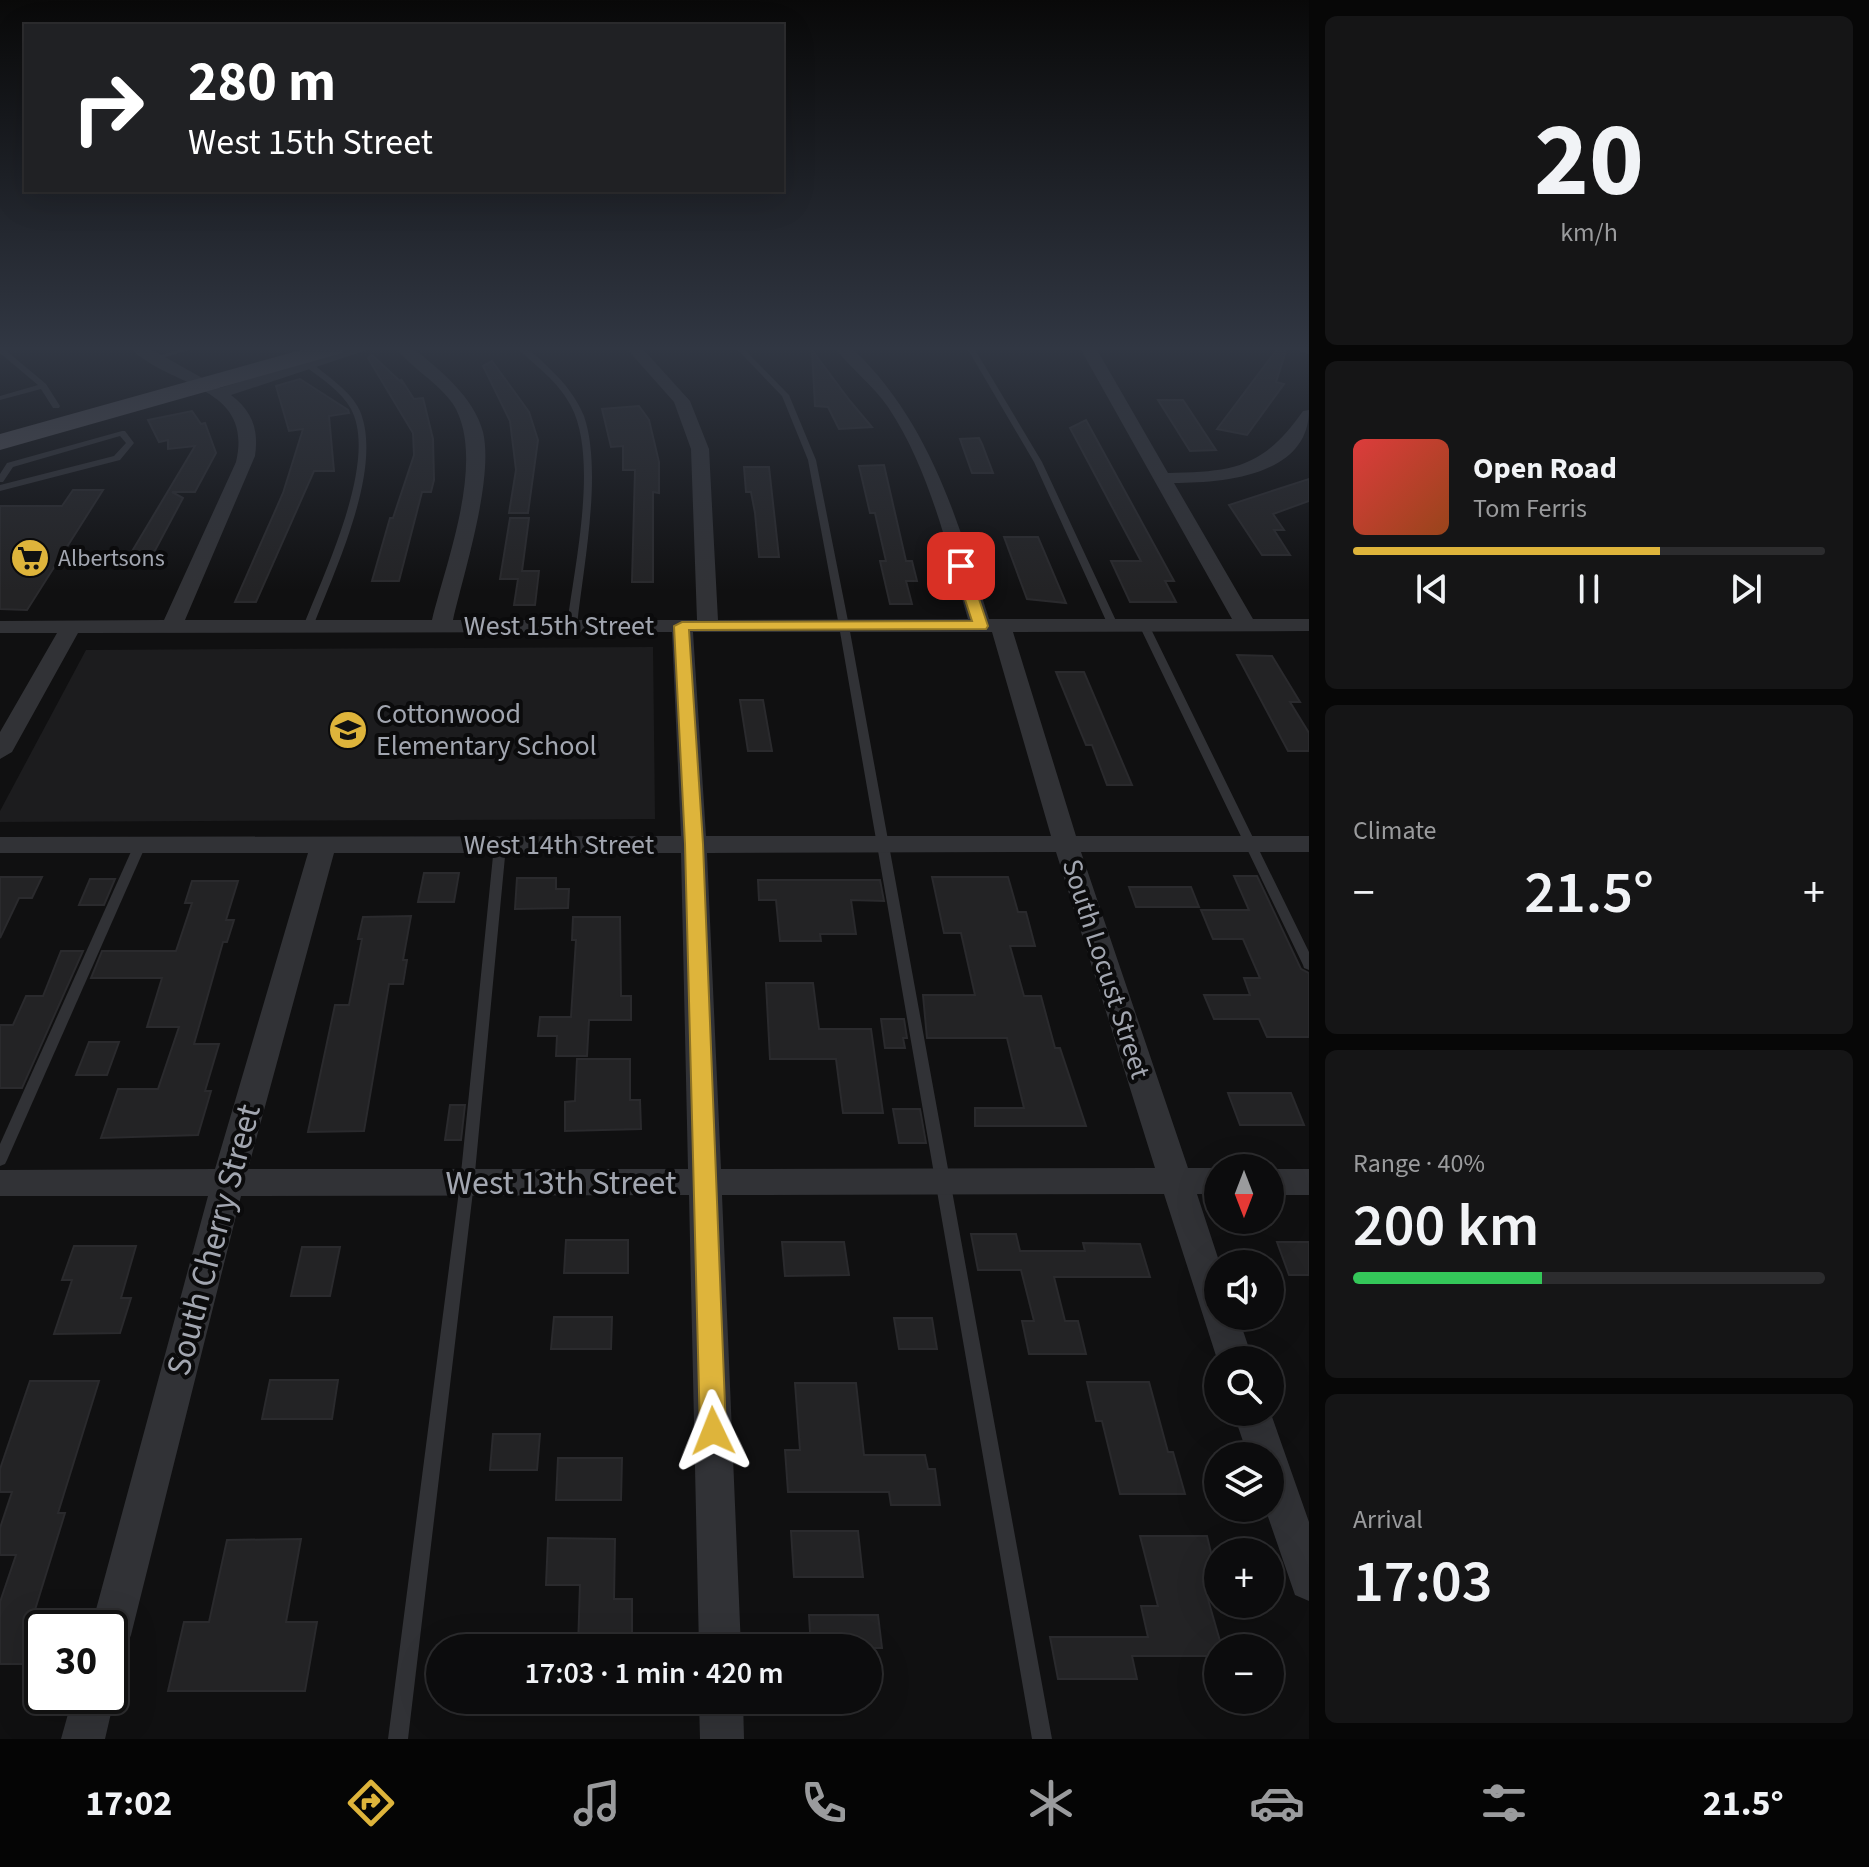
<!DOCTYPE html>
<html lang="en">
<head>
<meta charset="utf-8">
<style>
	:root { --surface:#0c0c0d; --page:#151516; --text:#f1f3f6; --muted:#9a9b9d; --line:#2c2c2e; --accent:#deb43b }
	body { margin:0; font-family:"Source Sans 3",sans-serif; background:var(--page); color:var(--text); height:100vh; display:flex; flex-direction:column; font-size:30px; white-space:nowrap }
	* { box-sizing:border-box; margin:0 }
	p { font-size:26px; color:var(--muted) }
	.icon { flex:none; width:44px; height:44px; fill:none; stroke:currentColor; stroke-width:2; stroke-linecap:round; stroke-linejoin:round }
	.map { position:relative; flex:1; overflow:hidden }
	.side { display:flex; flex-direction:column; gap:16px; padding:16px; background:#070707; width:560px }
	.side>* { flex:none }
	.banner { position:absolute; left:24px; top:24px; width:760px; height:168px; border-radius:0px; box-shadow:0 8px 32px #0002,0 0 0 2px var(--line); background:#202124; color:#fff; overflow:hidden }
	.needle { width:52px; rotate:180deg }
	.fabs { position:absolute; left:1204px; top:1154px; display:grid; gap:16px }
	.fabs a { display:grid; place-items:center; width:80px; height:80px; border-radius:50%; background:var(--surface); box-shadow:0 8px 32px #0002,0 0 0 2px var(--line); font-size:40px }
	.speed { position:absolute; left:24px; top:1610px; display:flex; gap:16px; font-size:40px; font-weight:700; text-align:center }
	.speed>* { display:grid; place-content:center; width:104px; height:104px; border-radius:50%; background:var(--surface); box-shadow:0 8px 32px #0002,0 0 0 2px var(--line); line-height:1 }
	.speed .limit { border:4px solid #111; border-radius:12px; background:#fff; color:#111 }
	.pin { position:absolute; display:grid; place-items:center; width:68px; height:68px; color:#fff; margin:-34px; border-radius:16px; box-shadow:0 4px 12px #0006 }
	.me { position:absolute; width:88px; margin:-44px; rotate:358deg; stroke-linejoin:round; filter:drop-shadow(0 0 6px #0008) }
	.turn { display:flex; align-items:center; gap:28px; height:168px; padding:0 32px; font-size:36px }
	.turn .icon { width:104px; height:104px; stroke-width:2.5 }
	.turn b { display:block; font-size:56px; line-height:68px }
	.big { font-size:60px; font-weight:600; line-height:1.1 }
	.side .card { flex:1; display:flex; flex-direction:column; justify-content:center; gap:12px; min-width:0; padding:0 28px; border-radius:12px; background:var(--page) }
	.side .dial { align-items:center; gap:0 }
	.dial b { font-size:104px; line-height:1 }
	.song { display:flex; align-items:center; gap:24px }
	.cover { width:96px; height:96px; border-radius:12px; background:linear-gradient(135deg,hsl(0 70% 55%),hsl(20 70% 35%)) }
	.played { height:8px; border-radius:4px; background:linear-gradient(90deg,var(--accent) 65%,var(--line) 65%) }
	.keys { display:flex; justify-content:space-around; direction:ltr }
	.heat { display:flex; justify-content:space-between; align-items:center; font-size:44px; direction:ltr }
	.charge { height:12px; border-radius:6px; background:linear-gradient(90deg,#34c759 40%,var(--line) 0) }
	.trip { position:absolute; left:426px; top:1634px; width:456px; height:80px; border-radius:40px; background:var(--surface); box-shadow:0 8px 32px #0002,0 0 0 2px var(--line); font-weight:600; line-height:80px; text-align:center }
	.tabs { display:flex; height:128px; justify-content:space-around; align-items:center; background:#050505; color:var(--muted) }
	.tabs .icon { width:56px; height:56px }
	.tabs .current { color:var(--accent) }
	.tabs b { font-size:36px; color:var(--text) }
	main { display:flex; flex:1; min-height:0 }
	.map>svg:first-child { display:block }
	.built { fill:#1c1c1e }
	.building { fill:#232325; stroke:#2a2a2d; stroke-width:2 }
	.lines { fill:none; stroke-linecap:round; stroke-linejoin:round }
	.service { fill:#313236; fill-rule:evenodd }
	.minor { fill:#313236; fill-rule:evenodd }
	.primary { fill:#4e4e54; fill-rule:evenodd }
	.route { fill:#deb43b; stroke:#907526; stroke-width:2 }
	.labels { text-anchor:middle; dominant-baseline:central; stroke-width:8; stroke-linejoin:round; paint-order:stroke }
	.far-poi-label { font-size:24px; fill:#a2a6b0; stroke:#0b0b0c; text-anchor:start }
	.street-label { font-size:28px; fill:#a2a6b0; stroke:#0b0b0c }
	.poi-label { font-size:28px; fill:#a2a6b0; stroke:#0b0b0c; text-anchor:start }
	.near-street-label { font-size:34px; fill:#a2a6b0; stroke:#0b0b0c }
</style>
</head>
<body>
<main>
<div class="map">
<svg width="1309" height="1739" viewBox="0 0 1309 1739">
	<rect width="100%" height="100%" fill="#101011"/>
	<!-- built -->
	<path class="built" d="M653,647L655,819L0,822V811L86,650Z"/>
	<!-- building -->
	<g class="building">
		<path d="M1278,348H1287L1276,382L1284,384L1247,435L1217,429Z"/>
		<path d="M812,350L850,401L872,427L839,429L828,407L815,406Z"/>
		<path d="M372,355L402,383L401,379L414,399L423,398L433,439L434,480L431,492H422L399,581H372L390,518H393L414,455L413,433L368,358Z"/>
		<path d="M492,361L529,412L538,440L528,513H509L516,470L510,421L483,366Z"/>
		<path d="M300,379L348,410L349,413L329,416L334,471H314L256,602H235L283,493L303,429L289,431L276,386Z"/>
		<path d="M1158,400H1183L1216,450L1190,451Z"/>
		<path d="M639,406L649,420L659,462V493L653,492V582H632L635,470H623V446L611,447L602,409Z"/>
		<path d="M192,411L201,424L205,423L216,453L195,492H172L183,498L151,558H128L195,446L168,449V440L159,442L148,420Z"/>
		<path d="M1086,420L1174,581H1165L1176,602H1130L1111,561H1141L1070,428Z"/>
		<path d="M979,438L982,444L993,473H972L960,439Z"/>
		<path d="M884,465L906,561H912L917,581H906L912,604H890L880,561H886L875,513H870L859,466Z"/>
		<path d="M744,467H769L779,557H759L755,513L751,492H746Z"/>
		<path d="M1309,479V501L1273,514L1284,530H1274L1290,555H1262L1229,505Z"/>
		<path d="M73,490H103L27,610L0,609V506H62Z"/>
		<path d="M510,518H529L522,571H539L535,605H514L518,579H500Z"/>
		<path d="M1004,537H1038L1066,603L1027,599Z"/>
		<path d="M1237,655L1272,656L1300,702H1290L1309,733V751H1288Z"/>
		<path d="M1056,672H1084L1132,785H1107L1092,745H1086Z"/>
		<path d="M740,700H763L772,751H748Z"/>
		<path d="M424,873H459L454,902H418Z"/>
		<path d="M1234,876H1257L1301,969L1309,973V1037H1267L1259,1019H1214L1204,995H1250L1244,978H1260L1243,939H1213L1201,910H1249Z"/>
		<path d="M0,877H42L32,898H19L0,938Z"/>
		<path d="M932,877H1008L1018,912H1026L1035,946H1010L1024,996H1041L1055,1048H1060L1086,1126H975V1108H1024L1007,1038H927L923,995H975L961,933H944Z"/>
		<path d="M517,878H556V889H569L568,908L515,909Z"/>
		<path d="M90,879H115L104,905H79Z"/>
		<path d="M758,880H880L884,901L851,900L856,934H820L821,941H780L776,900H759Z"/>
		<path d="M192,881H238L226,920H234L227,942H223L194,1044H219L205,1091H211L198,1135L101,1138L118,1089H158L179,1027H147L162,978H91L102,951H176L192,903H185Z"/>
		<path d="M1129,887H1191L1199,907H1136Z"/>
		<path d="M411,916L403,960H407L403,984H389L364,1131L308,1132L335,1005H349L362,939H358L363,917Z"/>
		<path d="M573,917H620L621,996H631V1020H589L587,1056H556L557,1036H538L540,1017H571L576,940H572Z"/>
		<path d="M61,951H83L22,1088H0V1025H13L26,996H43Z"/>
		<path d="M766,983H813L819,1029H871L883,1113H843L836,1059H770Z"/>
		<path d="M881,1019H904L907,1038H903L905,1048H885Z"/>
		<path d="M89,1042H119L107,1075H76Z"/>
		<path d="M577,1059H630V1100H640L641,1129L565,1131V1102L575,1101Z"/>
		<path d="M1228,1093H1291L1304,1125H1240Z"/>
		<path d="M450,1105H465L461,1140H445Z"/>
		<path d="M893,1109H920L926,1143H899Z"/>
		<path d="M971,1234H1016L1020,1251H1085L1083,1243L1140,1244L1150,1277H1054L1065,1321H1078L1086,1354H1029L1022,1321H1034L1021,1270H978Z"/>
		<path d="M566,1240H628V1273H564Z"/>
		<path d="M782,1242H844L849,1275L785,1276Z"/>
		<path d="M1277,1242H1309V1275H1289Z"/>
		<path d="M74,1246H136L121,1298H131L120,1333L54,1334L72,1280H62Z"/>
		<path d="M302,1247H340L330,1296H291Z"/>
		<path d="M554,1317H612L611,1349H551Z"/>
		<path d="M894,1318H932L937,1349H899Z"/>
		<path d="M270,1380H338L332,1419H262Z"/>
		<path d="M30,1381H99L58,1513H65L34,1613H41L26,1664H0V1602L16,1555H0V1528L12,1492H0V1469Z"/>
		<path d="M1087,1382H1149L1168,1452H1173L1185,1494H1120L1102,1421H1096Z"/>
		<path d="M795,1383H856L864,1455H925L928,1469H935L940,1505H891L889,1492H788L785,1450H800Z"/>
		<path d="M493,1434H540L537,1470H490Z"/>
		<path d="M558,1458H622L621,1500H556Z"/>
		<path d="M791,1531H858L863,1577H794Z"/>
		<path d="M1140,1536H1207L1218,1582H1203L1222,1648H1218V1656H1132L1137,1679H1058L1050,1637H1148L1141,1606H1158Z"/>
		<path d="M548,1538L615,1539L614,1599H632V1648H578L580,1585H546Z"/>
		<path d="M301,1539L286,1622H317L305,1691H168L184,1622H209L227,1540Z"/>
		<path d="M809,1615H878L882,1648H811Z"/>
	</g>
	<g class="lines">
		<!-- service -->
		<g class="service">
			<path d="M0,348H3L46,384L60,406L59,408H53L41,389L0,400V396L38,385L0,353Z"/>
			<path d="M185,348H196L155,360L151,358Z"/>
			<path d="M517,348C531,348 542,361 552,371C565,383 577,399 584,416C603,472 583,567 577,626L572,629L567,626C574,567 599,459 571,406C558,381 536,366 517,348Z"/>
			<path d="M736,348H743L789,395L816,460L849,626L1052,1739H1032L839,626L808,460L782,396Z"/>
			<path d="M967,348H974L1042,462L1118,625L1116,627H1110L1108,625L1034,462Z"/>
			<path d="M306,363H312C328,377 351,391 360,411C384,469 334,571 313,627L308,630L303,627C323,575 379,461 351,409C341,391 322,379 306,367Z"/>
			<path d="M122,431H125L134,443L120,460L0,491V485L114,456L126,443L120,436L13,467L3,482H0V474L7,463Z"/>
			<path d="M1144,622L1149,625L1309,952V970L1304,968L1303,965L1139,625Z"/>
			<path d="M140,841L146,845L7,1160L5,1164L0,1166V1144L134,845Z"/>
			<path d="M500,842L506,846L474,1183L408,1739H388L460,1183L494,846Z"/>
		</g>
		<!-- minor -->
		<g class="minor">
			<path d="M130,348H149L220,388L350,348H373L231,395C252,411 259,429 255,456L185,620H432C446,562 487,458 453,404C438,382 412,369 396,348H413C440,370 474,397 483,432C494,479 464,572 453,620H697L691,449L674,402L626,348H642L690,401L709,449L718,620L968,619C947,548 930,470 888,407C873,385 851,369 835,348H852C930,422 957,519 989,619H1232L1080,348H1096L1168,473C1234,472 1263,468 1303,411L1309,410C1309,476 1223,483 1174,483L1253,619H1309V631L1013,632L1076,836H1309V852H1081L1188,1168H1219L1218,1194H1197L1220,1264L1218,1316H1238L1253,1360L1218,1362L1164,1194L722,1195L741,1648H699L689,1195L241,1196L131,1635L125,1650L110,1656V1628H91L208,1196H0V1170L215,1169L308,853H0V837L681,836L672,632L78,633L12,752L0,759V732L57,633H0V621L164,620L236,462C254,385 170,388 130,348ZM693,632H992L1051,836H706ZM1056,852L1155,1168L721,1169L707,853ZM334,853H681L688,1169H248Z"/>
			<path d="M1297,348H1309V354L1300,351Z"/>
			<rect x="1270" y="1169" width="39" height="26"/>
			<path d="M1270,1411L1309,1522V1601L1295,1595L1265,1508H1270V1456H1248L1233,1412Z"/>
			<path d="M110,1683L115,1696L105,1739H61L73,1696H110Z"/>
			<path d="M699,1700H743L744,1739H700Z"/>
		</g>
		<!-- primary -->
		<path class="primary" d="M308,348H346L342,353L0,450V434Z"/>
	</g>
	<!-- sky -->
	<linearGradient id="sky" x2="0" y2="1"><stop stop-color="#090909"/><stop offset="0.59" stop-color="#313743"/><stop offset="1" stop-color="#313743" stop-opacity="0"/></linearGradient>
	<rect width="1309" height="591" fill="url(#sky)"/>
	<!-- route -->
	<path class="route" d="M961,562L968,566L988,626L986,629L689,630L703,844L726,1431L722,1440L713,1443L704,1440L700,1431L685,844L674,626L682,622L972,621L954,566Z"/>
	<!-- icons -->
	<defs>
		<symbol id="supermarket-disc" viewBox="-11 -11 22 22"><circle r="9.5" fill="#deb43b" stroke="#0b0b0c"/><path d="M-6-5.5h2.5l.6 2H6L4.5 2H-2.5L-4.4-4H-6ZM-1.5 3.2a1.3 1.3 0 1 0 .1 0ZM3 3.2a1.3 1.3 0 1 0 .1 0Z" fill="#111"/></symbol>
		<symbol id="school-disc" viewBox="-11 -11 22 22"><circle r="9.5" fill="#deb43b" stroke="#0b0b0c"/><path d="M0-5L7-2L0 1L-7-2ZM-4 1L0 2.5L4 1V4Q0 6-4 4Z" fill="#111"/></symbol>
	</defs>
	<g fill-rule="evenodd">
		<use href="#supermarket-disc" x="8" y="536" width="44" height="44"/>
		<use href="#school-disc" x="326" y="708" width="44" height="44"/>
	</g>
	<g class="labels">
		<!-- far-poi labels -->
		<g class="far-poi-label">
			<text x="58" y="558">Albertsons</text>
		</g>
		<!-- street labels -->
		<g class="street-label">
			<text x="559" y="626">West 15th Street</text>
			<text x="559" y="845">West 14th Street</text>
			<text transform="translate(1106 969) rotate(72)">South Locust Street</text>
		</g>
		<!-- poi labels -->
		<g class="poi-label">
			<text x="376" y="714">Cottonwood<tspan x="376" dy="32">Elementary School</tspan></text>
		</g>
		<!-- near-street labels -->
		<g class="near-street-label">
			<text x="561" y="1183">West 13th Street</text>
			<text transform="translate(214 1240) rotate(-75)">South Cherry Street</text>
		</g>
	</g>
</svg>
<div class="fabs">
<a><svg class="needle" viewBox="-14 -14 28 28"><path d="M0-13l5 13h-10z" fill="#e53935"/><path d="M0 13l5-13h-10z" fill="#9a9b9d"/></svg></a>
<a><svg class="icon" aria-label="sound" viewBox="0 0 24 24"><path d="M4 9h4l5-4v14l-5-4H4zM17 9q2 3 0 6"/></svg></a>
<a><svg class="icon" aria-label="search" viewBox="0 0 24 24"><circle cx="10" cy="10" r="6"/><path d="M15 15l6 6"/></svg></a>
<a><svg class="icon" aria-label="layers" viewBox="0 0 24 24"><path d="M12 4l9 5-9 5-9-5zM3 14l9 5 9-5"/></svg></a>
<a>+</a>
<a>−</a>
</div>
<div class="speed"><div class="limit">30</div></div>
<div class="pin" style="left:961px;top:566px;background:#d93025"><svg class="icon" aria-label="arrive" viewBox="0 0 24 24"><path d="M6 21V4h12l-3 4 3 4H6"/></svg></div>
<svg class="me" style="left:713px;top:1431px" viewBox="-20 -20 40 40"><path d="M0-17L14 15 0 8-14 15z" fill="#deb43b" stroke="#fff" stroke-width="4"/></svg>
<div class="trip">17:03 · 1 min · 420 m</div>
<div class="banner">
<div class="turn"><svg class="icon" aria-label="right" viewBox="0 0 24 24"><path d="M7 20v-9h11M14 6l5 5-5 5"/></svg><div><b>280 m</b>West 15th Street</div></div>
</div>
</div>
<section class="side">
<div class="card dial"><b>20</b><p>km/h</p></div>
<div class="card">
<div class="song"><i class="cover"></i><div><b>Open Road</b><p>Tom Ferris</p></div></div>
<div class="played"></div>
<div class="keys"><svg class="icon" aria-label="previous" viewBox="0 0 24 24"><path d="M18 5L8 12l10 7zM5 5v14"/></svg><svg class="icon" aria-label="pause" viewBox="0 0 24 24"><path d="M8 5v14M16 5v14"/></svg><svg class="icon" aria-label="next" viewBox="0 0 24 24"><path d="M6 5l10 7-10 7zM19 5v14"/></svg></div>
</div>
<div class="card"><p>Climate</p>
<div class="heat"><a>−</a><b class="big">21.5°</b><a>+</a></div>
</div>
<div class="card"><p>Range · 40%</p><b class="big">200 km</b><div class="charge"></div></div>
<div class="card"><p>Arrival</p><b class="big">17:03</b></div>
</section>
</main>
<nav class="tabs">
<b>17:02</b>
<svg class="icon current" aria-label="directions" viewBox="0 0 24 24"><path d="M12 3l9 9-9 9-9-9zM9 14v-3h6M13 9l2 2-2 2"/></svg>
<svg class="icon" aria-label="music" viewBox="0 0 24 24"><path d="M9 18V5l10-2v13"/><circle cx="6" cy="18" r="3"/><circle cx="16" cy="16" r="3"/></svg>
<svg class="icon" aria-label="phone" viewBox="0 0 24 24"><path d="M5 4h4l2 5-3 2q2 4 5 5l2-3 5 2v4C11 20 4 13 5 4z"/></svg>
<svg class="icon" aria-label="climate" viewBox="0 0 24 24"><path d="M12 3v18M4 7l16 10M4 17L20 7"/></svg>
<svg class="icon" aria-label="car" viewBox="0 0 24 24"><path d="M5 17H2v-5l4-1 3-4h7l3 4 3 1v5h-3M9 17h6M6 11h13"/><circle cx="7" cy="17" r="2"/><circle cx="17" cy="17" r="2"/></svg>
<svg class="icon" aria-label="filters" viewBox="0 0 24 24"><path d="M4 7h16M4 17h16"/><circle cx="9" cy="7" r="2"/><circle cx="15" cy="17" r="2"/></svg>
<b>21.5°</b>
</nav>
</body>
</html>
